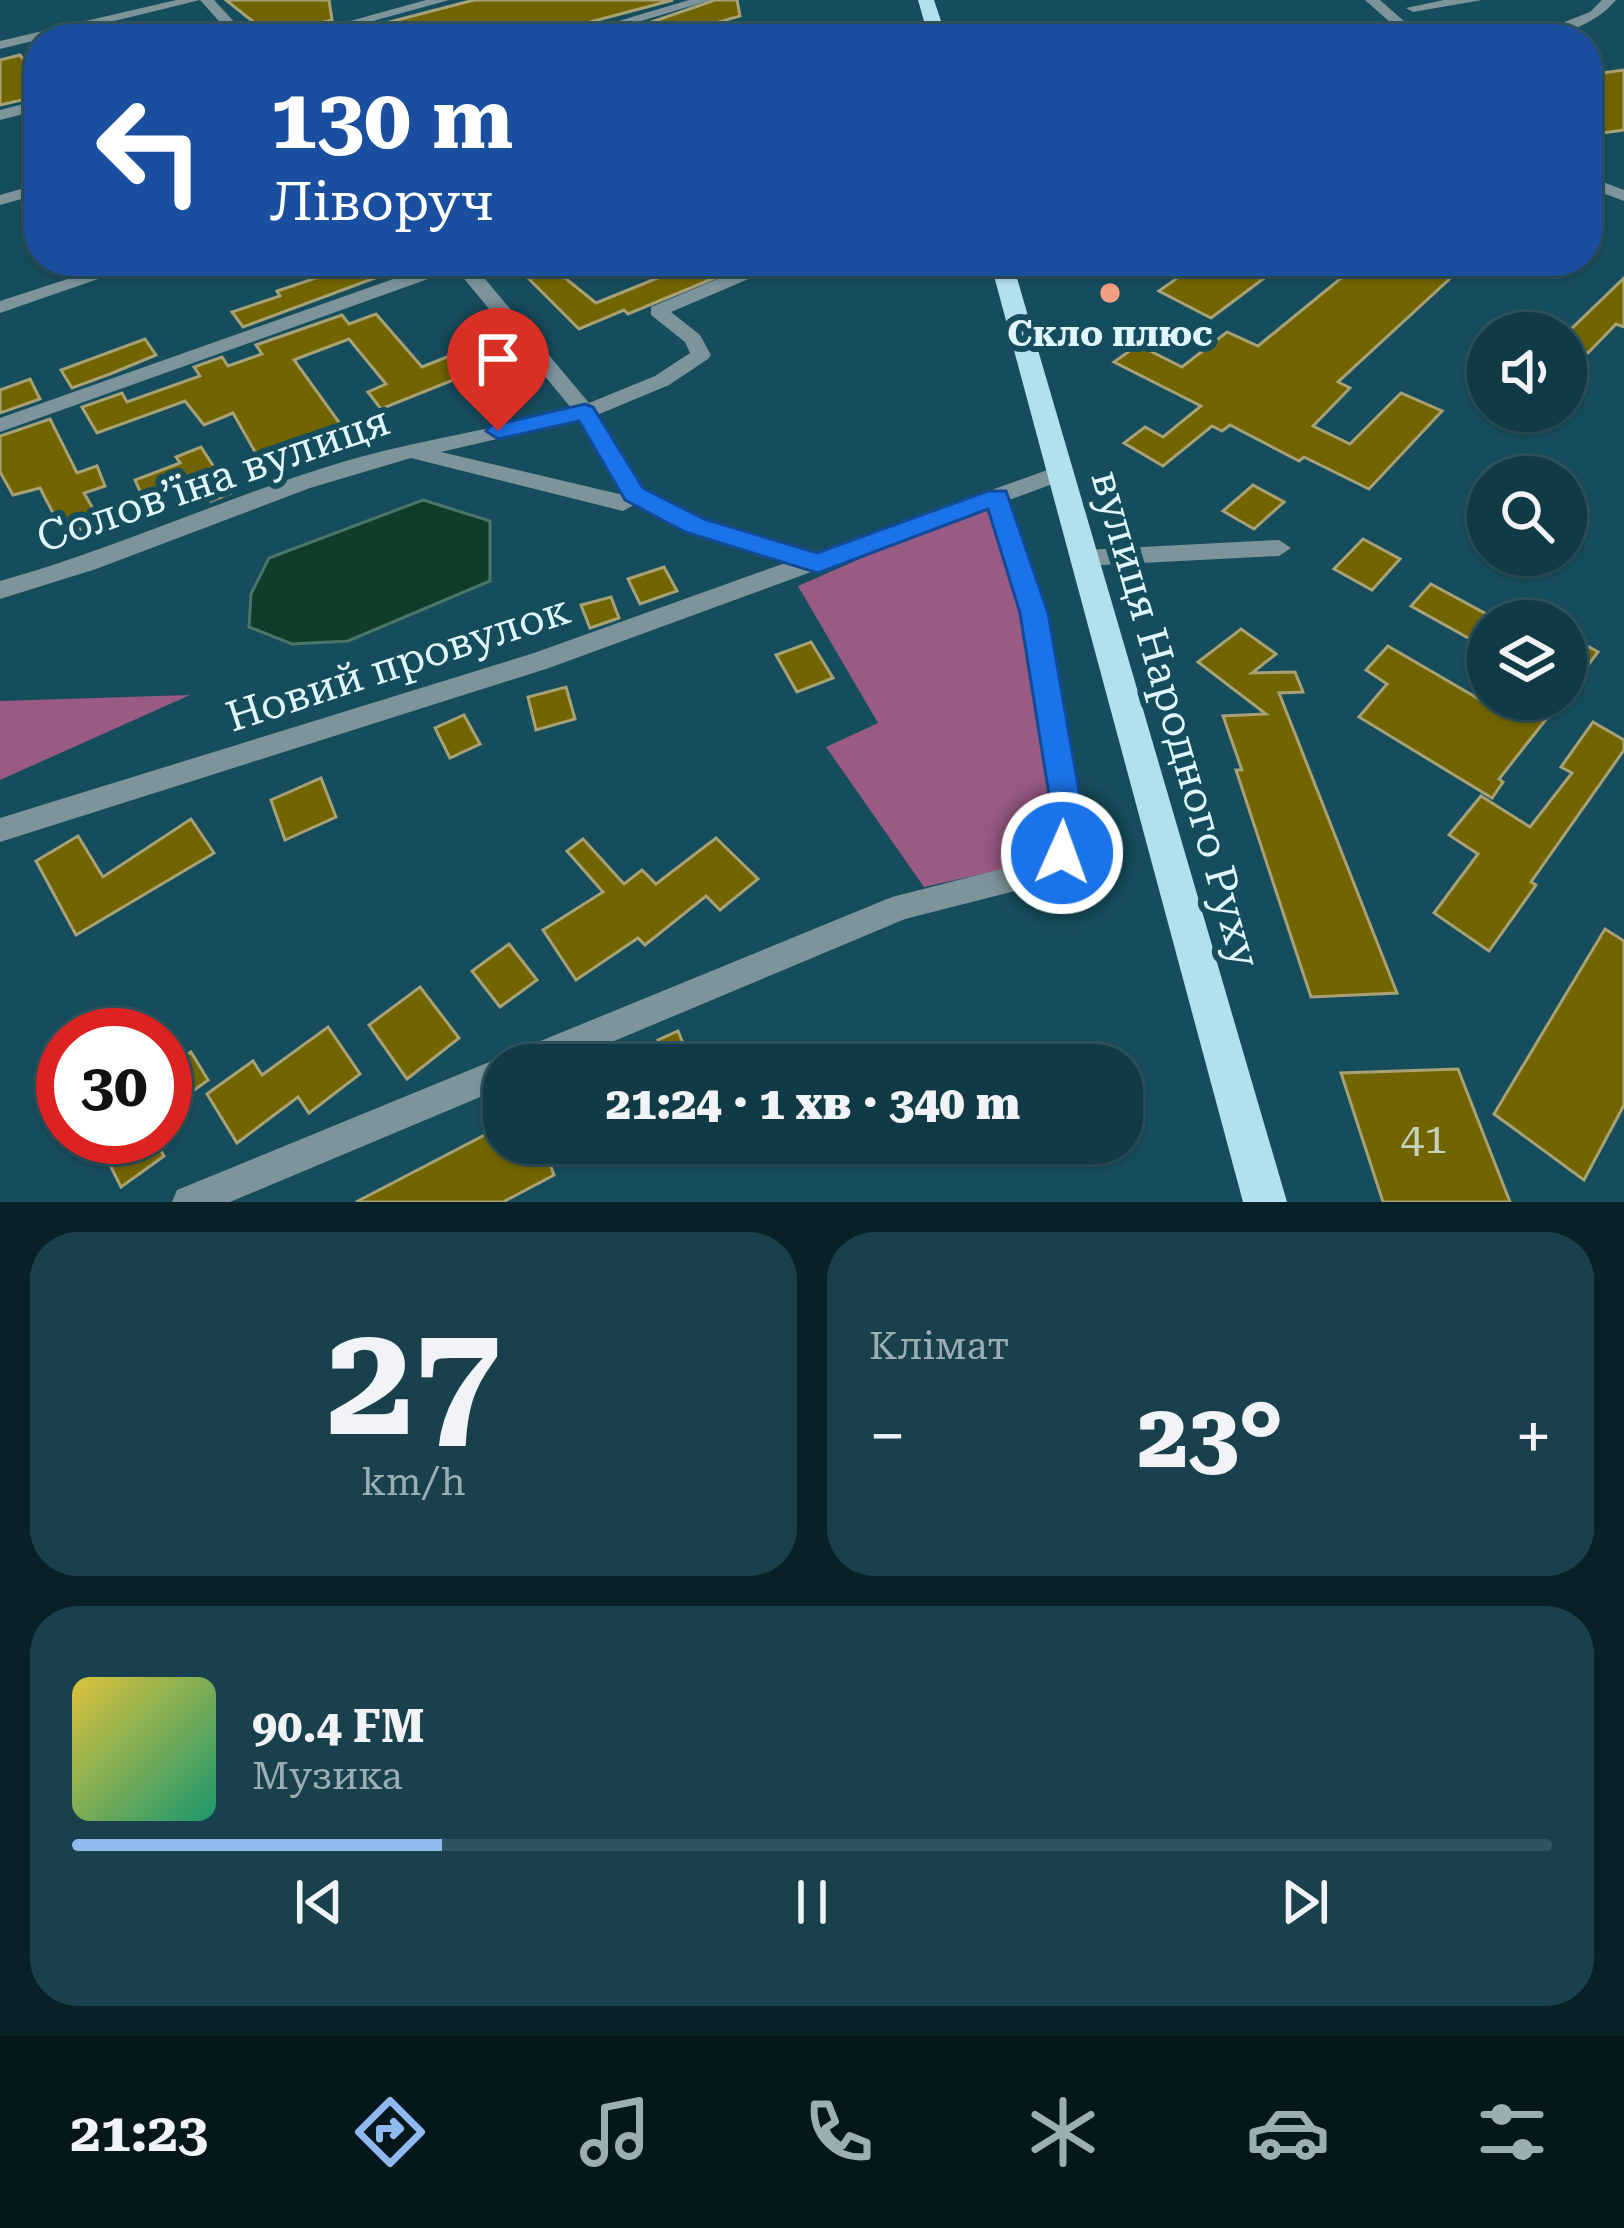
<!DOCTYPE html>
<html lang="uk">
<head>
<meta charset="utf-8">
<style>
	:root { --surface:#103a46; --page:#19414d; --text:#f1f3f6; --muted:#9cadb3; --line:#30545f; --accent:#90b9f0 }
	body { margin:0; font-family:"Roboto Serif",serif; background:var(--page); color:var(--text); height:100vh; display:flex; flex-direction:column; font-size:45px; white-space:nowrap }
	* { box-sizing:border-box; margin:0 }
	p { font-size:39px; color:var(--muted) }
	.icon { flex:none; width:66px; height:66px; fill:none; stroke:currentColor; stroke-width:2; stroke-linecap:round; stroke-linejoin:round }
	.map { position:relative; height:1202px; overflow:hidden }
	.side { display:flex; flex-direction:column; gap:30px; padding:30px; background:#092026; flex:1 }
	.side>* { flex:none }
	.hud { position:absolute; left:24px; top:24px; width:1578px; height:252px; border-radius:48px; box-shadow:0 3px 9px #0004,0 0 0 3px var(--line); background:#1a4fa0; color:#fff; overflow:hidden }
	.fabs { position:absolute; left:1467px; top:312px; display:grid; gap:24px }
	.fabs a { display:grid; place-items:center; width:120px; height:120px; border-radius:50%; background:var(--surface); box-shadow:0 3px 9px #0004,0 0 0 3px var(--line); font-size:60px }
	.speed { position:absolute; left:36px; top:1008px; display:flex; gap:24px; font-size:60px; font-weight:700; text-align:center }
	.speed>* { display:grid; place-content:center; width:156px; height:156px; border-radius:50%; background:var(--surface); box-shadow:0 3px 9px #0004,0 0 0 3px var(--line); line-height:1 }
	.speed .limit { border:18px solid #d22; background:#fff; color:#111 }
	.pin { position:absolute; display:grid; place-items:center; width:102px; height:102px; color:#fff; margin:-123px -51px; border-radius:50% 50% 50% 0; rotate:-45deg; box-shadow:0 0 12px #0007 }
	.pin .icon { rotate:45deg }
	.me { position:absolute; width:132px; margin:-66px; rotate:2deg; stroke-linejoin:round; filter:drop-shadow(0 0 9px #0008) }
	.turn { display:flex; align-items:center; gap:42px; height:252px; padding:0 48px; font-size:54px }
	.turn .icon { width:156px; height:156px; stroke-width:2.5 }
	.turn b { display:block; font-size:84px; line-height:102px }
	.big { font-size:90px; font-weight:800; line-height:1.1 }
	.side .widget { flex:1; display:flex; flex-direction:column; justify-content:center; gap:18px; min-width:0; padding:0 42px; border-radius:48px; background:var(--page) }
	.side .dial { align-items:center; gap:0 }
	.dial b { font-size:156px; line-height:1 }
	.song { display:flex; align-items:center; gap:36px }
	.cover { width:144px; height:144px; border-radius:18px; background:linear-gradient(135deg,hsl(50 70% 55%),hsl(160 70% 35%)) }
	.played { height:12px; border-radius:6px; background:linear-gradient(90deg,var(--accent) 25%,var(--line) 25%) }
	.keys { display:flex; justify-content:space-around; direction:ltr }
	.heat { display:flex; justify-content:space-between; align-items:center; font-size:66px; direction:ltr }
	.side .tiles { flex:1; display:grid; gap:30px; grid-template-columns:1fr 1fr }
	.widget:last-child { grid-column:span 2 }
	.trip { position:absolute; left:483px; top:1044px; width:660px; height:120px; border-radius:48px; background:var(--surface); box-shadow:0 3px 9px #0004,0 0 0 3px var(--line); font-weight:800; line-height:120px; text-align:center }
	.tabs { display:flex; height:192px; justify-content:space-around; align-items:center; background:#06171c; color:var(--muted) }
	.tabs .icon { width:84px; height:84px }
	.tabs .active { color:var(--accent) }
	.tabs b { font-size:54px; color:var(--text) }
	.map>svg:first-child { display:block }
	.green { fill:#995a84 }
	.water { fill:#0e3d29; stroke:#4d7469; stroke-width:3 }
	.building { fill:#726501; stroke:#a8a175; stroke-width:3 }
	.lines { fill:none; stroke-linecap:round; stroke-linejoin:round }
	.minor { fill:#7d949b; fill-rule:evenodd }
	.major { fill:#b2e0ef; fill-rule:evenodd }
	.route { fill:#1a73e8; stroke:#114b97; stroke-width:3 }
	.poi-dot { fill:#f3a082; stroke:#164d5d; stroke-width:4.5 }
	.labels { text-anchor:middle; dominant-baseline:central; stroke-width:12; stroke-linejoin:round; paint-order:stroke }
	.far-poi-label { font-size:36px; font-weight:bold; fill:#e0f6fd; stroke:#164d5d }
	.street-label { font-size:42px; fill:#e0f6fd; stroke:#164d5d }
	.near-number-label { font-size:42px; fill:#c4d2be }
</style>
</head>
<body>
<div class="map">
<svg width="1624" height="1202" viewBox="0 0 1624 1202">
	<rect width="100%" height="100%" fill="#164d5d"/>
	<!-- green -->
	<g class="green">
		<path d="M993,507L1028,639L1058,818L1051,847L1000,870L924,887L826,747L878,723L798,586L949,520Z"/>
		<path d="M190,695L0,780V701Z"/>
	</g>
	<!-- water -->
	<path class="water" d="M423,500L490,521V581L348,641L292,644L249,627L251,594L269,558Z"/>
	<!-- building -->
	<g class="building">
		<path d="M226,0H329L332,20L271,36Z"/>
		<path d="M474,0H673L526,39H414L412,25L364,38L355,31Z"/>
		<path d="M715,0H737L740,16L667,37L646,24Z"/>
		<path d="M20,55L39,78V96L0,105V60Z"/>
		<path d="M1624,70V130L1587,135V75Z"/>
		<path d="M367,261L415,263L243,327L232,312L280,296L277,291Z"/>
		<path d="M511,261H544L596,303L690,265L685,261L753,262L628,314L624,310L579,329Z"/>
		<path d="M1243,261H1287L1211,318L1159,291L1200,262L1225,274Z"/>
		<path d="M1362,261H1469L1338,382L1350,388L1313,426L1350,444L1401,393L1442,411L1369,489L1304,457L1299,461L1230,425L1222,431L1212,426L1163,466L1124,443L1145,427L1163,437L1201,406L1114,362L1138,345L1182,367L1227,332L1258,346Z"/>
		<path d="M1624,278V327L1616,324L1588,353L1566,343V334Z"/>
		<path d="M376,314L422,367L472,347H480L496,363L381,409L368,392L386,384L349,339L304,356L294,360L341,425L258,457L233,413L204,425L185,401L97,433L82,407L122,393L127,402L200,376L194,367L222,357L228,366L262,354L256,345L342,315L349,324Z"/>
		<path d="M145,339L156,355L110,374L72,388L61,370Z"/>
		<path d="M30,379L40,399L0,413V390Z"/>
		<path d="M50,419L77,473L97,466L105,486L84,493L100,521L65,536L40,488L13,495L0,472V436Z"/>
		<path d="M201,447L231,493L211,501L201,481L145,502L135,480L180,463L176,457Z"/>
		<path d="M1253,485L1284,502L1254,529L1223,511Z"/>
		<path d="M1363,539L1400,559L1372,590L1334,569Z"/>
		<path d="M664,567L677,591L640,604L628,579Z"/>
		<path d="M1431,584L1488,615V649L1411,606Z"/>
		<path d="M611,597L619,618L590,628L581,605Z"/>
		<path d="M1241,629L1276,654L1252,673L1295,672L1303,692L1279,693L1397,993L1311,997L1236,770H1242L1223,716L1266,714L1198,662Z"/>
		<path d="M1566,634L1598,652L1566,694Z"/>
		<path d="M811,642L833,678L797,692L776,655Z"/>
		<path d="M1388,646L1484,702L1562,699L1499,779L1503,782L1492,798L1359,717L1387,684L1366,670Z"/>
		<path d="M566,687L575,719L536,730L528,697Z"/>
		<path d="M464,715L480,744L450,758L435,728Z"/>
		<path d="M1593,722L1624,740V750L1531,882L1536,885L1489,951L1434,913L1478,854L1449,835L1481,796L1530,827L1572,773L1561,767Z"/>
		<path d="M321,778L336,817L285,840L271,800Z"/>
		<path d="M191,819L214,853L76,935L36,861L78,836L103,877Z"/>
		<path d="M716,838L758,879L720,910L706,896L645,945L638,938L576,980L543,930L603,892L567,851L583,839L624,884L642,870L656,884Z"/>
		<path d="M1605,929L1624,941V1105L1584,1180L1494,1114Z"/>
		<path d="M509,944L537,980L500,1007L472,971Z"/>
		<path d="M420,987L459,1038L407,1079L369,1025Z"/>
		<path d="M328,1027L360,1074L309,1113L298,1097L237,1143L207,1094L253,1061L262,1075Z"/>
		<path d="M678,1031L692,1065H668L658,1040Z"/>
		<path d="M191,1052L208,1080L186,1096L169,1068Z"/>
		<path d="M1458,1069L1510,1202H1383L1341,1073Z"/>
		<path d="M504,1125V1143H542L554,1175L503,1202H356Z"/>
		<path d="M96,1137H153L164,1156L121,1187Z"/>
	</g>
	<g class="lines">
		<!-- minor -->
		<g class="minor">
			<path d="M176,0H200L0,49V41Z"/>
			<path d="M200,0H214L250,39H235Z"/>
			<path d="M426,0H449L308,39H285Z"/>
			<path d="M689,0H711L581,39H558Z"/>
			<path d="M1365,0H1380L1424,39H1409Z"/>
			<path d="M1444,0H1482L1413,12L1406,8Z"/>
			<path d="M1602,0H1616C1594,26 1555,39 1521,39L1590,12Z"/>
			<path d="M39,100V110L0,120V110Z"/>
			<path d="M1587,176L1624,190V201L1587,187Z"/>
			<path d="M39,184V194L0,205V195Z"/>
			<path d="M123,261H150L0,313V301Z"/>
			<path d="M444,261H470L589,403L655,376L690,353L685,342L651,315V307L746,267H758V275L671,312L700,335L711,355L708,359L669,385L597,415L642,489L703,520L814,553L1053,468H1069L1072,473L1069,478L1009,500L1046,613L1084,827L1072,862L1023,889L905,919L557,1065H504V1087L230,1202H172L177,1190L892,897L1017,865L1050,845L1056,827L1022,613L989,507L549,668L0,842V818L534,653L788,562L687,532L636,504L623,511L411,458L310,488L96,569L0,599V581C115,549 224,498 339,463C415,440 494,430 572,409L456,269L0,432V418ZM580,420L622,492L619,494L441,452Z"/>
			<path d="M1279,540L1291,548L1279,556L1084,566L1072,558L1084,550Z"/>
		</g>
		<!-- major -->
		<g class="major">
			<path d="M918,0H934L947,39H929Z"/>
			<path d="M990,261H1012L1287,1202H1243Z"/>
		</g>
	</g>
	<!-- route -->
	<path class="route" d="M585,404L593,407L643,488L704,519L817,553L988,491H1006L1048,613L1085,826L1074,863L1062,867L1051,863L1046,853L1054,826L1020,613L988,509L818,573L685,532L625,500L579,421L498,439L486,431L490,426Z"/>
	<!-- markers -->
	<circle class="poi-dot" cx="1110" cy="293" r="12"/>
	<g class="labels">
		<!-- far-poi labels -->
		<g class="far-poi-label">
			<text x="1110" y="334">Скло плюс</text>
		</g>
		<!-- street labels -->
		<g class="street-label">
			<text transform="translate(213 479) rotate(-19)">Соловʼїна вулиця</text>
			<text transform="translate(398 663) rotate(-18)">Новий провулок</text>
			<text transform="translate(1176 719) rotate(74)">вулиця Народного Руху</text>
		</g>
		<!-- near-number labels -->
		<g class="near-number-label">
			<text x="1424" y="1138">41</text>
		</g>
	</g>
</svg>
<div class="fabs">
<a><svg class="icon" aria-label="sound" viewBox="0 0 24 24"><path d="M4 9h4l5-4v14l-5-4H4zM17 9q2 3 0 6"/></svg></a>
<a><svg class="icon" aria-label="search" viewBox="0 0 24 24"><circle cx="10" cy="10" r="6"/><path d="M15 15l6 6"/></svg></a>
<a><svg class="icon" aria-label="layers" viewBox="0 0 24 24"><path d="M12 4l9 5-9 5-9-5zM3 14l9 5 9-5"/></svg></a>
</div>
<div class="speed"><div class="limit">30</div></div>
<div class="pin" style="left:498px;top:431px;background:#d93025"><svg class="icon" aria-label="arrive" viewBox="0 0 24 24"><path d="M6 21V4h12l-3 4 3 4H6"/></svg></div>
<svg class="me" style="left:1062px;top:853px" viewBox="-20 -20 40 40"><circle r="17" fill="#1a73e8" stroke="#fff" stroke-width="3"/><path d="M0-11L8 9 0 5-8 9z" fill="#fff"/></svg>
<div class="trip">21:24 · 1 хв · 340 m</div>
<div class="hud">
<div class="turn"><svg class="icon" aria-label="left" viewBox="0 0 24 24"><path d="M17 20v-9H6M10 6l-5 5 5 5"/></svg><div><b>130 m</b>Ліворуч</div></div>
</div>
</div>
<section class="side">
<div class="tiles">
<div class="widget dial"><b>27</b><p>km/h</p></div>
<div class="widget"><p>Клімат</p>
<div class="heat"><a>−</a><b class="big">23°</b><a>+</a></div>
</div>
<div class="widget">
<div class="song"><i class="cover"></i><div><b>90.4 FM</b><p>Музика</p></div></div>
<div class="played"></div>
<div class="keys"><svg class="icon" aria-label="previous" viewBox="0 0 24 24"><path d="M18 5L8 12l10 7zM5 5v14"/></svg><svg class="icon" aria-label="pause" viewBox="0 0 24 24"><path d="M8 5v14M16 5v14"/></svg><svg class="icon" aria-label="next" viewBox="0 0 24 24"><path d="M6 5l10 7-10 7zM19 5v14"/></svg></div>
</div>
</div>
</section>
<nav class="tabs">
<b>21:23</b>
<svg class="icon active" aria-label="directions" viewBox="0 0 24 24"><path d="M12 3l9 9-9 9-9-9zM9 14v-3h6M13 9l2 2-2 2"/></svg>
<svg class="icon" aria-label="music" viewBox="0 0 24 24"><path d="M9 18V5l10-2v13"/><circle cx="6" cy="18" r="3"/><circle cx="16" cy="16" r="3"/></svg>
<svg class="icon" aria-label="phone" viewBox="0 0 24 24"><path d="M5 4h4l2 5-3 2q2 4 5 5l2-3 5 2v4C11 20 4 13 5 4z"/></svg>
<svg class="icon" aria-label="climate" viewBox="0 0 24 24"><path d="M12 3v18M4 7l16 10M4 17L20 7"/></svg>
<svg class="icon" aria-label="car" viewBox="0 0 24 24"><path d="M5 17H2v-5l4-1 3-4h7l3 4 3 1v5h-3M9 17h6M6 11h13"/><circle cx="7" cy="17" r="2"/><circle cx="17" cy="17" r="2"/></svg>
<svg class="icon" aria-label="filters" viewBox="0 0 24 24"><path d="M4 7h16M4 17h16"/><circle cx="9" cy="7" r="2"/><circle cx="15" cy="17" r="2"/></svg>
</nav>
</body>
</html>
